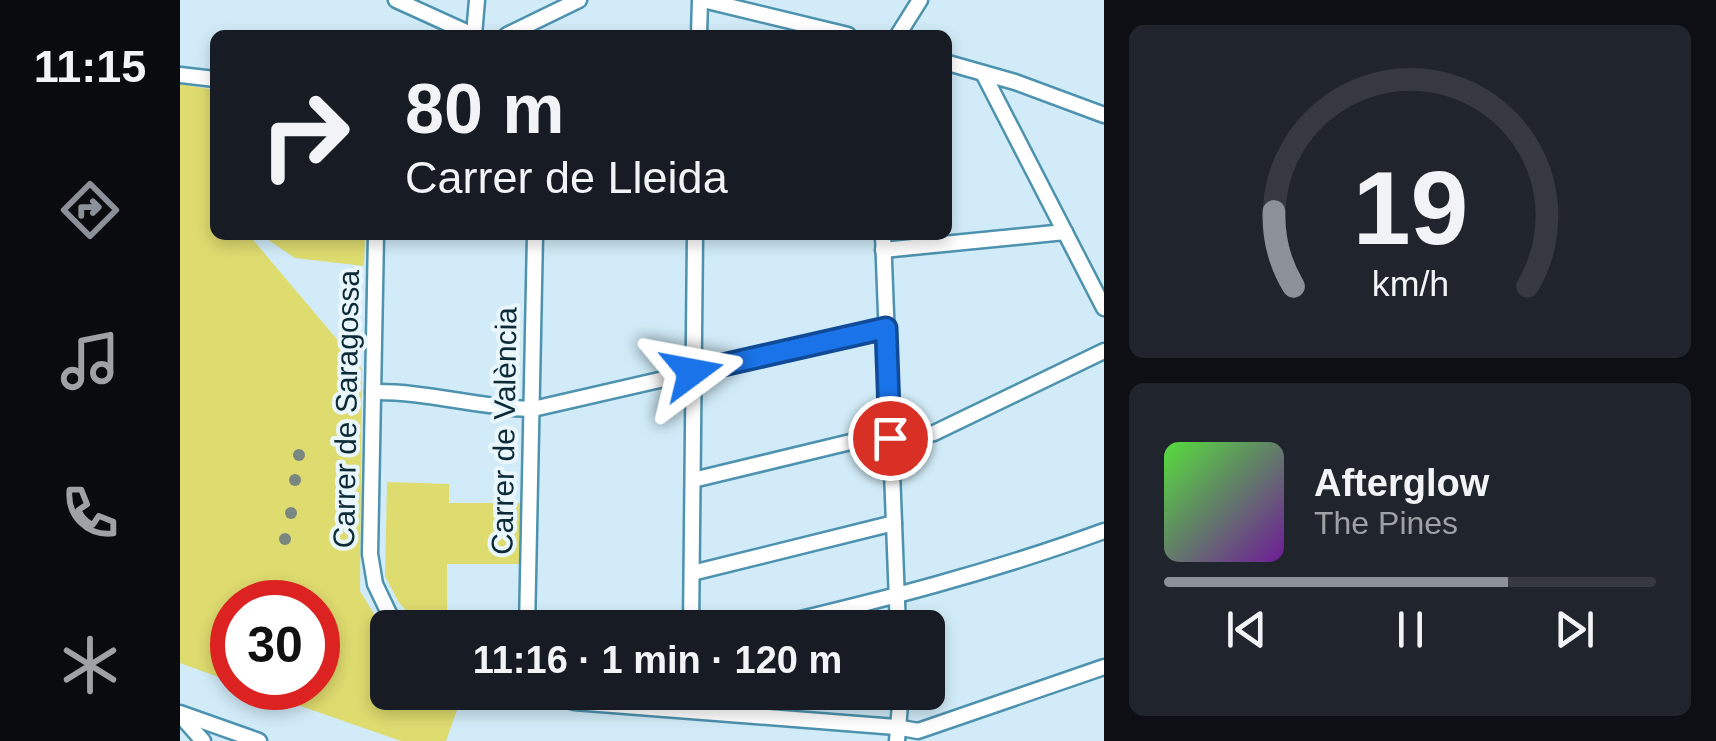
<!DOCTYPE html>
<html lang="es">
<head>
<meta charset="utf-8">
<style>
	:root { --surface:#171b24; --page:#20242c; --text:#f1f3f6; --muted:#9ea1a6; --line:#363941; --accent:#8c9099 }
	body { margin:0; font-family:Helvetica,sans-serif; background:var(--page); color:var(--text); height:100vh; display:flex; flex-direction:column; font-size:38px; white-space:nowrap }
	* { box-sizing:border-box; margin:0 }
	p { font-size:32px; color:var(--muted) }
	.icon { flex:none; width:55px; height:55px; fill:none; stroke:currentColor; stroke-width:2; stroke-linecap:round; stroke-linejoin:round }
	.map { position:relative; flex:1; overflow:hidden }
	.panel { display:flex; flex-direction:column; gap:25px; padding:25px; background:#0d0f14; width:612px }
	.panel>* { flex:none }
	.top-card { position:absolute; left:30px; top:30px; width:742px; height:210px; border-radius:15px; box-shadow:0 5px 15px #0003; background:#171b24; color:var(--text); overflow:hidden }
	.speed { position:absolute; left:30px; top:580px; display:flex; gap:20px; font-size:50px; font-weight:700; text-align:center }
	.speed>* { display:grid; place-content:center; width:130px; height:130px; border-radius:50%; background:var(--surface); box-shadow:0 5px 15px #0003; line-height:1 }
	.speed .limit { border:15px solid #d22; background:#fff; color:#111 }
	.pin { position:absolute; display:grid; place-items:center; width:85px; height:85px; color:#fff; margin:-42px; border:5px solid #fff; border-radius:50%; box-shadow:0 2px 10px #0007 }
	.me { position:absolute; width:110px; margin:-55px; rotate:77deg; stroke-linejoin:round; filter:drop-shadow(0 0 8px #0008) }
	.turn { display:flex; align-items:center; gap:35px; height:210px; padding:0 30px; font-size:45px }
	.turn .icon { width:130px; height:130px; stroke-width:2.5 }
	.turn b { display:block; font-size:70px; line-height:85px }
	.panel .tile { flex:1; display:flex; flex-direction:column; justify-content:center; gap:15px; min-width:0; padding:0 35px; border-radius:15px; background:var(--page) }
	.panel .dial { align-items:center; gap:0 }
	.dial svg { height:260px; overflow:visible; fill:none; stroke:var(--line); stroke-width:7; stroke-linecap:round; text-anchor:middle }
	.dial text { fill:var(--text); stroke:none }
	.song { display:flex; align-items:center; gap:30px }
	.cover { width:120px; height:120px; border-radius:15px; background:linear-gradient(135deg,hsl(110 70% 55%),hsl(280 70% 35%)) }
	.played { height:10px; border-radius:5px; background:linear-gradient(90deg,var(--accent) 70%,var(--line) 70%) }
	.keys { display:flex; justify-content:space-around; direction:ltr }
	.trip { position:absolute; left:190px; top:610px; width:575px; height:100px; border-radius:15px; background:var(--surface); box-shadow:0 5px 15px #0003; font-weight:700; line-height:100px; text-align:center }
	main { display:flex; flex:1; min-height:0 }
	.dock { display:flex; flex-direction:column; width:180px; justify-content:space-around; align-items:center; background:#090b0e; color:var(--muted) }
	.dock .icon { width:70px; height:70px }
	.dock .active { color:var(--accent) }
	.dock b { font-size:45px; color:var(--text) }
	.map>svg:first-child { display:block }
	.green { fill:#dedb6f }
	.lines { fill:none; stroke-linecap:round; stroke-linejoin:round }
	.street-casing { stroke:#4d92ae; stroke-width:19 }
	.street { stroke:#fff; stroke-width:14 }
	.tree { fill:#7a8680 }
	.route-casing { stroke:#114b97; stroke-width:25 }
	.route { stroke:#1a73e8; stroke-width:18 }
	.labels { text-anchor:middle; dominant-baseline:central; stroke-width:8; stroke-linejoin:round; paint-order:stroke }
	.street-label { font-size:30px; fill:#0d2b37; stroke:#e9f7fd }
</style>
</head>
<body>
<main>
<nav class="dock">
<b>11:15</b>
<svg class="icon active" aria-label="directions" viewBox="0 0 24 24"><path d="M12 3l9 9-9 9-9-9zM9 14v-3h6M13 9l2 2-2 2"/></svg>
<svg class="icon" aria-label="music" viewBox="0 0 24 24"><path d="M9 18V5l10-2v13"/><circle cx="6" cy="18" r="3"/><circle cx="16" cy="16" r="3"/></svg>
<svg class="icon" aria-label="phone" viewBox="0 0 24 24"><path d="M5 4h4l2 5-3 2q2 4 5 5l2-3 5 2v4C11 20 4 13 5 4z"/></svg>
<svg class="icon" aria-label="climate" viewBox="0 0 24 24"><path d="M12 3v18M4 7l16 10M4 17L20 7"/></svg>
</nav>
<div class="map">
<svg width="924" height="741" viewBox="0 0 924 741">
	<rect width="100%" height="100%" fill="#d1ecf8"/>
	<!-- green -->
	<g class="green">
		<path d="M0,84L35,90V235H75L74,241L182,369L180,591L207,635L208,692L283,693L266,741H221L69,688H138V602H52V682L0,663Z"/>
		<path d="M81,235H185L184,266L115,258Z"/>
		<path d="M207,482L269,484V503H342L341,564H267V627H239L218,601L205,576Z"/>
	</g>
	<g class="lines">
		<defs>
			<g id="street">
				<path d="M216,0L293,35"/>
				<path d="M523,0L668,35"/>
				<path d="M294,35L297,0"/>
				<path d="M327,35L399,0"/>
				<path d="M519,35L520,0"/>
				<path d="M718,35L740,0"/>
				<path d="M768,63L835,82L924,115"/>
				<path d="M803,73L924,308"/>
				<path d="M0,75L35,79"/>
				<path d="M196,235L190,554L195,584L216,628"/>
				<path d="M703,235L718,628"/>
				<path d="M703,250L885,232"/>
				<path d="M193,392C246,391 299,408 353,409L706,328"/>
				<path d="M513,480L683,439H730L754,433L924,351"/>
				<path d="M512,573L714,523"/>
				<path d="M347,628L355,235"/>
				<path d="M511,628L515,235"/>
				<path d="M583,628C699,601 812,572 924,531"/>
				<path d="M362,692L394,702L716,727L738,731L924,667"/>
				<path d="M0,713L79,741"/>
				<path d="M0,715L23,741"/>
				<path d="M717,741L721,692"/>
			</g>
		</defs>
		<!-- street casing -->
		<use href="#street" class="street-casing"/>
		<!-- street -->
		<use href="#street" class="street"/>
	</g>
	<!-- trees -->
	<g class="tree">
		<circle cx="119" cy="455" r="6"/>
		<circle cx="115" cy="480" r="6"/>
		<circle cx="111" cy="513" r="6"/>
		<circle cx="105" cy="539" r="6"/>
	</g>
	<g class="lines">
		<defs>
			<path id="route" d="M512,372L706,328L710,438"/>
		</defs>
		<!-- route casing -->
		<use href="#route" class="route-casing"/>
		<!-- route -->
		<use href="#route" class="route"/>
	</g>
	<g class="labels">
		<!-- street labels -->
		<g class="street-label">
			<text transform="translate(166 409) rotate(-89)">Carrer de Saragossa</text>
			<text transform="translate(324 431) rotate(-89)">Carrer de València</text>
		</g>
	</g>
</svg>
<div class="speed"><div class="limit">30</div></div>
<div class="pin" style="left:710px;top:438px;background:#d93025"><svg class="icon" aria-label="arrive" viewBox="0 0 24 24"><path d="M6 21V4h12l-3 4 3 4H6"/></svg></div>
<svg class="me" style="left:512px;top:372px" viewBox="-20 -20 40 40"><path d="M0-17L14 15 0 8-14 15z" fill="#1a73e8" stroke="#fff" stroke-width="4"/></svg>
<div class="trip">11:16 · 1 min · 120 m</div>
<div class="top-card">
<div class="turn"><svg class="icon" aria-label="right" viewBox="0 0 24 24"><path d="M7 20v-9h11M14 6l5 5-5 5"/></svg><div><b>80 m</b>Carrer de Lleida</div></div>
</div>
</div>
<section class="panel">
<div class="tile dial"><svg viewBox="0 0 100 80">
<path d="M14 69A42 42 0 1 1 86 69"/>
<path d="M14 69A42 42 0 0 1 8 46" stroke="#8c9099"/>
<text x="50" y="56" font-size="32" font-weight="700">19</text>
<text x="50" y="72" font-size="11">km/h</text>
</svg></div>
<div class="tile">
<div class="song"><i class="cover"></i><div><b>Afterglow</b><p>The Pines</p></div></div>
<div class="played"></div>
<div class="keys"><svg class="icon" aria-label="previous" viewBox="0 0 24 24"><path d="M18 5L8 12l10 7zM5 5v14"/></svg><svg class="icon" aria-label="pause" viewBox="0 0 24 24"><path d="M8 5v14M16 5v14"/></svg><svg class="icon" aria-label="next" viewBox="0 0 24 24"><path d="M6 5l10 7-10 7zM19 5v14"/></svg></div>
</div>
</section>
</main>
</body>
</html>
